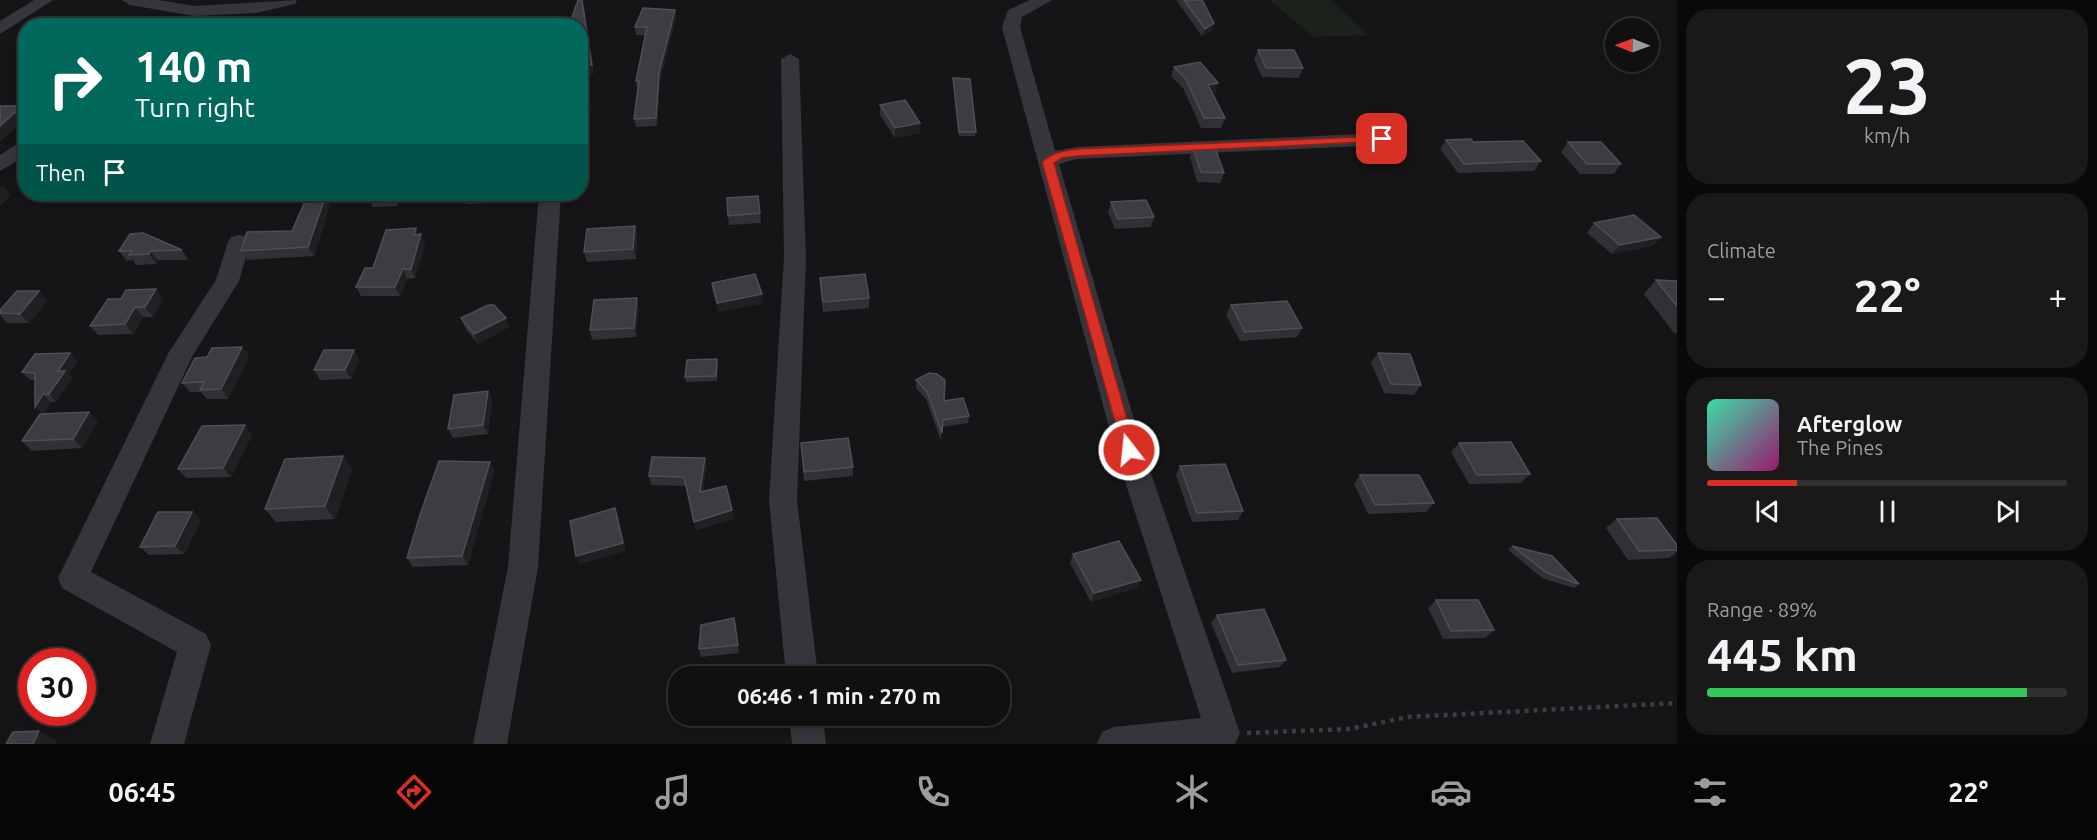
<!DOCTYPE html>
<html lang="en">
<head>
<meta charset="utf-8">
<style>
	:root { --surface:#101011; --page:#19191a; --text:#f1f3f6; --muted:#9c9d9f; --line:#303031; --accent:#d93025 }
	body { margin:0; font-family:Ubuntu,sans-serif; background:var(--page); color:var(--text); height:100vh; display:flex; flex-direction:column; font-size:22px; white-space:nowrap }
	* { box-sizing:border-box; margin:0 }
	p { font-size:20px; color:var(--muted) }
	.icon { flex:none; width:33px; height:33px; fill:none; stroke:currentColor; stroke-width:2; stroke-linecap:round; stroke-linejoin:round }
	.map { position:relative; flex:1; overflow:hidden }
	.panel { display:flex; flex-direction:column; gap:9px; padding:9px; background:#090909; width:420px }
	.panel>* { flex:none }
	.banner { position:absolute; left:18px; top:18px; width:570px; height:183px; border-radius:24px; box-shadow:0 3px 9px #0003,0 0 0 2px var(--line); background:#00695c; color:#fff; overflow:hidden }
	.needle { width:39px; rotate:271deg }
	.tools { position:absolute; left:1605px; top:18px; display:grid; gap:12px }
	.tools a { display:grid; place-items:center; width:54px; height:54px; border-radius:50%; background:var(--surface); box-shadow:0 3px 9px #0003,0 0 0 2px var(--line); font-size:30px }
	.speed { position:absolute; left:18px; top:648px; display:flex; gap:12px; font-size:30px; font-weight:700; text-align:center }
	.speed>* { display:grid; place-content:center; width:78px; height:78px; border-radius:50%; background:var(--surface); box-shadow:0 3px 9px #0003,0 0 0 2px var(--line); line-height:1 }
	.speed .limit { border:9px solid #d22; background:#fff; color:#111 }
	.pin { position:absolute; display:grid; place-items:center; width:51px; height:51px; color:#fff; margin:-26px; border-radius:12px; box-shadow:0 3px 9px #0006 }
	.me { position:absolute; width:66px; margin:-33px; rotate:344deg; stroke-linejoin:round; filter:drop-shadow(0 0 4px #0008) }
	.turn { display:flex; align-items:center; gap:21px; height:126px; padding:0 18px; font-size:27px }
	.turn .icon { width:78px; height:78px; stroke-width:2.5 }
	.turn b { display:block; font-size:42px; line-height:51px }
	.then { display:flex; align-items:center; height:57px; padding:0 18px; background:#0003; gap:12px; font-size:22px }
	.big { font-size:45px; font-weight:700; line-height:1.1 }
	.panel .card { flex:1; display:flex; flex-direction:column; justify-content:center; gap:9px; min-width:0; padding:0 21px; border-radius:24px; background:var(--page) }
	.panel .dial { align-items:center; gap:0 }
	.dial b { font-size:78px; line-height:1 }
	.song { display:flex; align-items:center; gap:18px }
	.cover { width:72px; height:72px; border-radius:9px; background:linear-gradient(135deg,hsl(160 70% 55%),hsl(320 70% 35%)) }
	.played { height:6px; border-radius:3px; background:linear-gradient(90deg,var(--accent) 25%,var(--line) 25%) }
	.keys { display:flex; justify-content:space-around; direction:ltr }
	.heat { display:flex; justify-content:space-between; align-items:center; font-size:33px; direction:ltr }
	.charge { height:9px; border-radius:4px; background:linear-gradient(90deg,#34c759 89%,var(--line) 0) }
	.trip { position:absolute; left:668px; top:666px; width:342px; height:60px; border-radius:24px; background:var(--surface); box-shadow:0 3px 9px #0003,0 0 0 2px var(--line); font-weight:700; line-height:60px; text-align:center }
	.tab-bar { display:flex; height:96px; justify-content:space-around; align-items:center; background:#060607; color:var(--muted) }
	.tab-bar .icon { width:42px; height:42px }
	.tab-bar .current { color:var(--accent) }
	.tab-bar b { font-size:27px; color:var(--text) }
	main { display:flex; flex:1; min-height:0 }
	.map>svg:first-child { display:block }
	.green { fill:#1a221b }
	.lines { fill:none; stroke-linecap:round; stroke-linejoin:round }
	.path { stroke:#3b3d43; stroke-width:4.5; stroke-dasharray:4 5; stroke-linecap:butt }
	.street { fill:#35363c; fill-rule:evenodd }
	.wall { fill:#303035 }
	.shaded-wall { fill:#202023 }
	.building { fill:#3c3d43; stroke:#4d4f55; stroke-width:1.5 }
	.route { fill:#d93025; stroke:#8d1f18; stroke-width:1.5 }
</style>
</head>
<body>
<main>
<div class="map">
<svg width="1677" height="744" viewBox="0 0 1677 744">
	<rect width="100%" height="100%" fill="#151517"/>
	<!-- green -->
	<path class="green" d="M1270,0H1331L1368,35L1313,37Z"/>
	<g class="lines">
		<!-- path -->
		<path class="path" d="M1247,733L1349,729L1408,717L1677,703"/>
		<!-- street -->
		<g class="street">
			<path d="M34,0H53L0,34V21Z"/>
			<path d="M122,0H159L194,6L297,0L295,4L256,13L194,16L130,5Z"/>
			<path d="M1030,0H1052L1022,17L1020,27L1055,151L1077,147L1382,133L1389,135L1392,139L1389,143L1382,145L1077,159L1059,164L1143,450L1240,733L1235,744H1097L1102,732L1114,727L1201,718L1115,450L1002,27L1008,10Z"/>
			<path d="M790,54L799,59L806,257L797,500L818,676H786L769,500L784,257L781,59Z"/>
			<path d="M26,142V156L0,171V155L17,144Z"/>
			<path d="M460,194H532L529,199L521,201L468,204L460,202L457,197Z"/>
			<path d="M539,194H561L538,567L507,744H473L508,567Z"/>
			<path d="M239,235L247,237L250,242L239,281L193,355L91,572L206,634L211,645L184,744H150L177,652L62,588L58,578L169,352L216,280L228,242L231,237Z"/>
			<path d="M789,716H823L826,744H792Z"/>
		</g>
	</g>
	<!-- wall -->
	<g class="wall">
		<path d="M1176,0H1202L1214,23L1212,30L1202,36Z"/>
		<path d="M675,10L676,17L660,81L657,126L636,127L634,119L638,89H637L636,81L645,35H636L635,27Z"/>
		<path d="M1258,50L1303,68L1299,78L1262,77L1254,59Z"/>
		<path d="M1174,67L1218,83L1215,93H1212L1225,118L1221,128H1201L1183,88L1171,76Z"/>
		<path d="M953,78L976,132L975,136H959L953,83Z"/>
		<path d="M589,97L591,107L587,125H580V98Z"/>
		<path d="M880,105L920,133L895,138L880,115Z"/>
		<path d="M1446,140L1473,142L1541,161L1534,171L1458,173L1440,149Z"/>
		<path d="M1568,142L1621,164L1614,174H1580L1561,152Z"/>
		<path d="M1193,148L1224,173L1220,183L1197,182L1190,157Z"/>
		<path d="M371,194H402L398,206L373,207L369,198Z"/>
		<path d="M326,195L330,205L314,256L247,260L241,251L292,231Z"/>
		<path d="M758,196L761,223L729,225L728,216Z"/>
		<path d="M1111,202L1154,217L1151,227L1115,229L1108,212Z"/>
		<path d="M1594,223L1661,237L1652,246L1612,254L1587,233Z"/>
		<path d="M635,226L637,235L636,259L587,262L584,252Z"/>
		<path d="M421,234L425,244L415,278L407,279L400,296H361L356,287L373,268L419,235Z"/>
		<path d="M182,250L188,260H158L156,264L136,265L133,260L127,261L119,251Z"/>
		<path d="M820,278L869,298V308L823,312L820,287Z"/>
		<path d="M1656,280L1677,281V333H1674L1644,294Z"/>
		<path d="M712,283L763,303L719,312L713,292Z"/>
		<path d="M156,289L163,299L153,317H143L133,334L98,335L90,326L121,299Z"/>
		<path d="M39,291L47,301L29,323H7L0,315V310Z"/>
		<path d="M1231,305L1302,328L1297,337L1240,341L1226,315Z"/>
		<path d="M639,307L636,337L592,340L590,330Z"/>
		<path d="M461,318H506L509,327L478,344L465,328Z"/>
		<path d="M242,347L249,356L228,399H207L201,392H190L182,383L207,357Z"/>
		<path d="M1378,353L1421,385L1414,395L1384,393L1371,362Z"/>
		<path d="M359,359L351,379L320,380L314,370Z"/>
		<path d="M717,359L718,364L717,381L686,382L685,377Z"/>
		<path d="M77,361L68,375L72,378L56,402H51L44,413L98,421L82,448L32,451L22,441L42,413L35,380H30L22,372Z"/>
		<path d="M916,380L944,401L969,416L968,423L942,427L941,441L926,399L916,388Z"/>
		<path d="M488,391L492,400L488,434L453,438L448,429Z"/>
		<path d="M252,435L231,477L186,478L178,469Z"/>
		<path d="M801,443L853,467V476L804,481Z"/>
		<path d="M1459,443L1530,474L1521,483L1469,484L1451,452Z"/>
		<path d="M705,458L706,467L703,492L732,510L734,519L696,530L686,486L651,485L649,476Z"/>
		<path d="M1180,466L1243,511L1238,520L1192,522L1176,475Z"/>
		<path d="M352,469L335,519L276,522L265,509Z"/>
		<path d="M494,471L468,565L413,567L407,558Z"/>
		<path d="M1360,475L1434,503L1426,512L1368,514L1354,484Z"/>
		<path d="M192,512L201,521L184,554L149,555L140,547Z"/>
		<path d="M1617,519L1677,545V552L1669,558L1628,560L1606,528Z"/>
		<path d="M1512,546L1579,584L1574,588L1542,578L1508,550Z"/>
		<path d="M1073,554L1141,580L1137,588L1091,602L1070,563Z"/>
		<path d="M1436,600L1494,630L1485,638L1443,639L1428,608Z"/>
		<path d="M1217,615L1286,660L1280,667L1232,673L1211,623Z"/>
		<path d="M734,618L739,653L701,657L699,649Z"/>
	</g>
	<!-- shaded-wall -->
	<g class="shaded-wall">
		<path d="M582,0L594,74L580,76V66Z"/>
		<path d="M675,10L676,17L660,81L657,126L656,118L659,73Z"/>
		<path d="M1214,23L1212,30L1202,36L1205,29Z"/>
		<path d="M1218,83L1215,93L1205,94L1208,85Z"/>
		<path d="M589,97L591,107L587,125L585,115Z"/>
		<path d="M22,106L26,111V119L0,142V126Z"/>
		<path d="M920,123V133L895,138V128Z"/>
		<path d="M3,186L11,195L0,206V188Z"/>
		<path d="M395,194H402L398,206L394,197Z"/>
		<path d="M326,195L330,205L314,256L308,247Z"/>
		<path d="M635,226L637,235L636,259L633,249Z"/>
		<path d="M416,228L420,237L421,234L425,244L415,278L411,269L414,235Z"/>
		<path d="M1661,237L1652,246L1612,254L1620,245Z"/>
		<path d="M151,251L158,260L156,264L149,254Z"/>
		<path d="M403,269L407,279L400,296L395,287Z"/>
		<path d="M156,289L163,299L153,317L145,307Z"/>
		<path d="M39,291L47,301L29,323L20,314Z"/>
		<path d="M762,294L763,303L719,312L717,303Z"/>
		<path d="M637,298L639,307L636,337L634,328Z"/>
		<path d="M135,307L143,317L133,334L125,324Z"/>
		<path d="M506,318L509,327L478,344L474,334Z"/>
		<path d="M242,347L249,356L228,399L221,389Z"/>
		<path d="M354,350L359,359L351,379L345,370Z"/>
		<path d="M70,353L77,361L68,375L72,378L56,402L49,394L58,371Z"/>
		<path d="M488,391L492,400L488,434L483,425Z"/>
		<path d="M43,394L51,402L43,415L35,407Z"/>
		<path d="M89,412L98,421L82,448L73,439Z"/>
		<path d="M245,425L252,435L231,477L223,468Z"/>
		<path d="M343,456L352,469L335,519L325,506Z"/>
		<path d="M705,458L706,467L702,501L700,492Z"/>
		<path d="M490,462L494,471L468,565L462,556Z"/>
		<path d="M615,508L618,517L626,551L580,564L576,556Z"/>
		<path d="M732,510L734,519L696,530L694,522Z"/>
		<path d="M192,512L201,521L184,554L175,546Z"/>
		<path d="M1141,580L1137,588L1091,602L1094,593Z"/>
		<path d="M39,731L57,741L56,744H33Z"/>
	</g>
	<!-- building -->
	<g class="building">
		<path d="M578,0H582L592,65L580,66V26H569Z"/>
		<path d="M1184,0H1202L1214,23L1205,29Z"/>
		<path d="M643,8L675,10L659,73L656,118L634,119L639,81H636L647,27H635Z"/>
		<path d="M1258,50H1294L1303,68H1266Z"/>
		<path d="M1200,62L1218,83L1208,85L1225,118H1204L1186,79L1174,67Z"/>
		<path d="M953,78L970,79L976,132H959Z"/>
		<path d="M589,97L585,115H580V98Z"/>
		<path d="M905,100L920,123L895,128L880,105Z"/>
		<path d="M0,106H22L0,126Z"/>
		<path d="M1471,139L1473,142L1523,141L1541,161L1464,164L1446,140Z"/>
		<path d="M1568,142H1601L1621,164H1587Z"/>
		<path d="M1193,148H1215L1224,173L1201,172Z"/>
		<path d="M371,194H395L394,197L369,198Z"/>
		<path d="M326,195L308,247L241,251L247,232L292,231L307,197Z"/>
		<path d="M758,196L760,213L728,216L727,198Z"/>
		<path d="M1146,200L1154,217L1118,219L1111,202Z"/>
		<path d="M1634,215L1661,237L1620,245L1594,223Z"/>
		<path d="M635,226L633,249L584,252L587,229Z"/>
		<path d="M416,228L414,235L421,234L411,269H403L395,287H356L365,268H373L386,230Z"/>
		<path d="M143,233L182,250L151,251L149,254L129,255L132,251H119L130,234Z"/>
		<path d="M755,274L762,294L717,303L712,283Z"/>
		<path d="M865,274L869,298L823,302L820,278Z"/>
		<path d="M1656,280L1677,281V306Z"/>
		<path d="M156,289L145,307H135L125,324L90,326L108,299H121L126,290Z"/>
		<path d="M17,291H39L20,314L0,313V310Z"/>
		<path d="M637,298L634,328L590,330L594,300Z"/>
		<path d="M1287,301L1302,328L1245,332L1231,305Z"/>
		<path d="M488,305H494L506,318L474,334L461,318Z"/>
		<path d="M242,347L221,389L200,390L204,382L182,383L195,358L207,357L212,348Z"/>
		<path d="M324,350H354L345,370H314Z"/>
		<path d="M70,353L58,371H65L49,394H43L35,407V373L22,372L35,354Z"/>
		<path d="M1378,353L1410,354L1421,385L1391,384Z"/>
		<path d="M717,359L716,376L685,377L687,360Z"/>
		<path d="M929,373L937,374L945,380L944,401L963,398L969,416L943,420L942,433L927,392L916,380Z"/>
		<path d="M488,391L483,425L448,429L454,395Z"/>
		<path d="M89,412L73,439L22,441L40,414Z"/>
		<path d="M245,425L223,468L178,469L202,426Z"/>
		<path d="M848,438L853,467L804,472L801,443Z"/>
		<path d="M1511,442L1530,474L1477,475L1459,443Z"/>
		<path d="M343,456L325,506L265,509L285,459Z"/>
		<path d="M652,457L705,458L700,492L726,486L732,510L694,522L684,477L649,476Z"/>
		<path d="M439,461L490,462L462,556L407,558L421,512Z"/>
		<path d="M1225,464L1243,511L1197,513L1180,466Z"/>
		<path d="M1360,475H1419L1434,503L1375,505Z"/>
		<path d="M615,508L623,543L576,556L570,521Z"/>
		<path d="M158,512H192L175,546L140,547Z"/>
		<path d="M1657,518L1677,545V550L1639,551L1617,519Z"/>
		<path d="M1119,541L1141,580L1094,593L1073,554Z"/>
		<path d="M1512,546L1552,556L1579,584L1547,573Z"/>
		<path d="M1436,600H1478L1494,630L1451,631Z"/>
		<path d="M1264,609L1286,660L1238,665L1217,615Z"/>
		<path d="M734,618L738,645L699,649L701,625Z"/>
		<path d="M39,731L33,744H6L13,732Z"/>
	</g>
	<!-- route -->
	<path class="route" d="M1382,136L1388,139L1386,141L1077,156L1062,158L1054,163L1136,450L1134,454H1124L1042,162C1052,152 1064,151 1077,149Z"/>
</svg>
<div class="tools">
<a><svg class="needle" viewBox="-14 -14 28 28"><path d="M0-13l5 13h-10z" fill="#e53935"/><path d="M0 13l5-13h-10z" fill="#9c9d9f"/></svg></a>
</div>
<div class="speed"><div class="limit">30</div></div>
<div class="pin" style="left:1382px;top:139px;background:#d93025"><svg class="icon" aria-label="arrive" viewBox="0 0 24 24"><path d="M6 21V4h12l-3 4 3 4H6"/></svg></div>
<svg class="me" style="left:1129px;top:450px" viewBox="-20 -20 40 40"><circle r="17" fill="#d93025" stroke="#fff" stroke-width="3"/><path d="M0-11L8 9 0 5-8 9z" fill="#fff"/></svg>
<div class="trip">06:46 · 1 min · 270 m</div>
<div class="banner">
<div class="turn"><svg class="icon" aria-label="right" viewBox="0 0 24 24"><path d="M7 20v-9h11M14 6l5 5-5 5"/></svg><div><b>140 m</b>Turn right</div></div>
<div class="then">Then<svg class="icon" aria-label="arrive" viewBox="0 0 24 24"><path d="M6 21V4h12l-3 4 3 4H6"/></svg></div>
</div>
</div>
<section class="panel">
<div class="card dial"><b>23</b><p>km/h</p></div>
<div class="card"><p>Climate</p>
<div class="heat"><a>−</a><b class="big">22°</b><a>+</a></div>
</div>
<div class="card">
<div class="song"><i class="cover"></i><div><b>Afterglow</b><p>The Pines</p></div></div>
<div class="played"></div>
<div class="keys"><svg class="icon" aria-label="previous" viewBox="0 0 24 24"><path d="M18 5L8 12l10 7zM5 5v14"/></svg><svg class="icon" aria-label="pause" viewBox="0 0 24 24"><path d="M8 5v14M16 5v14"/></svg><svg class="icon" aria-label="next" viewBox="0 0 24 24"><path d="M6 5l10 7-10 7zM19 5v14"/></svg></div>
</div>
<div class="card"><p>Range · 89%</p><b class="big">445 km</b><div class="charge"></div></div>
</section>
</main>
<nav class="tab-bar">
<b>06:45</b>
<svg class="icon current" aria-label="directions" viewBox="0 0 24 24"><path d="M12 3l9 9-9 9-9-9zM9 14v-3h6M13 9l2 2-2 2"/></svg>
<svg class="icon" aria-label="music" viewBox="0 0 24 24"><path d="M9 18V5l10-2v13"/><circle cx="6" cy="18" r="3"/><circle cx="16" cy="16" r="3"/></svg>
<svg class="icon" aria-label="phone" viewBox="0 0 24 24"><path d="M5 4h4l2 5-3 2q2 4 5 5l2-3 5 2v4C11 20 4 13 5 4z"/></svg>
<svg class="icon" aria-label="climate" viewBox="0 0 24 24"><path d="M12 3v18M4 7l16 10M4 17L20 7"/></svg>
<svg class="icon" aria-label="car" viewBox="0 0 24 24"><path d="M5 17H2v-5l4-1 3-4h7l3 4 3 1v5h-3M9 17h6M6 11h13"/><circle cx="7" cy="17" r="2"/><circle cx="17" cy="17" r="2"/></svg>
<svg class="icon" aria-label="filters" viewBox="0 0 24 24"><path d="M4 7h16M4 17h16"/><circle cx="9" cy="7" r="2"/><circle cx="15" cy="17" r="2"/></svg>
<b>22°</b>
</nav>
</body>
</html>
